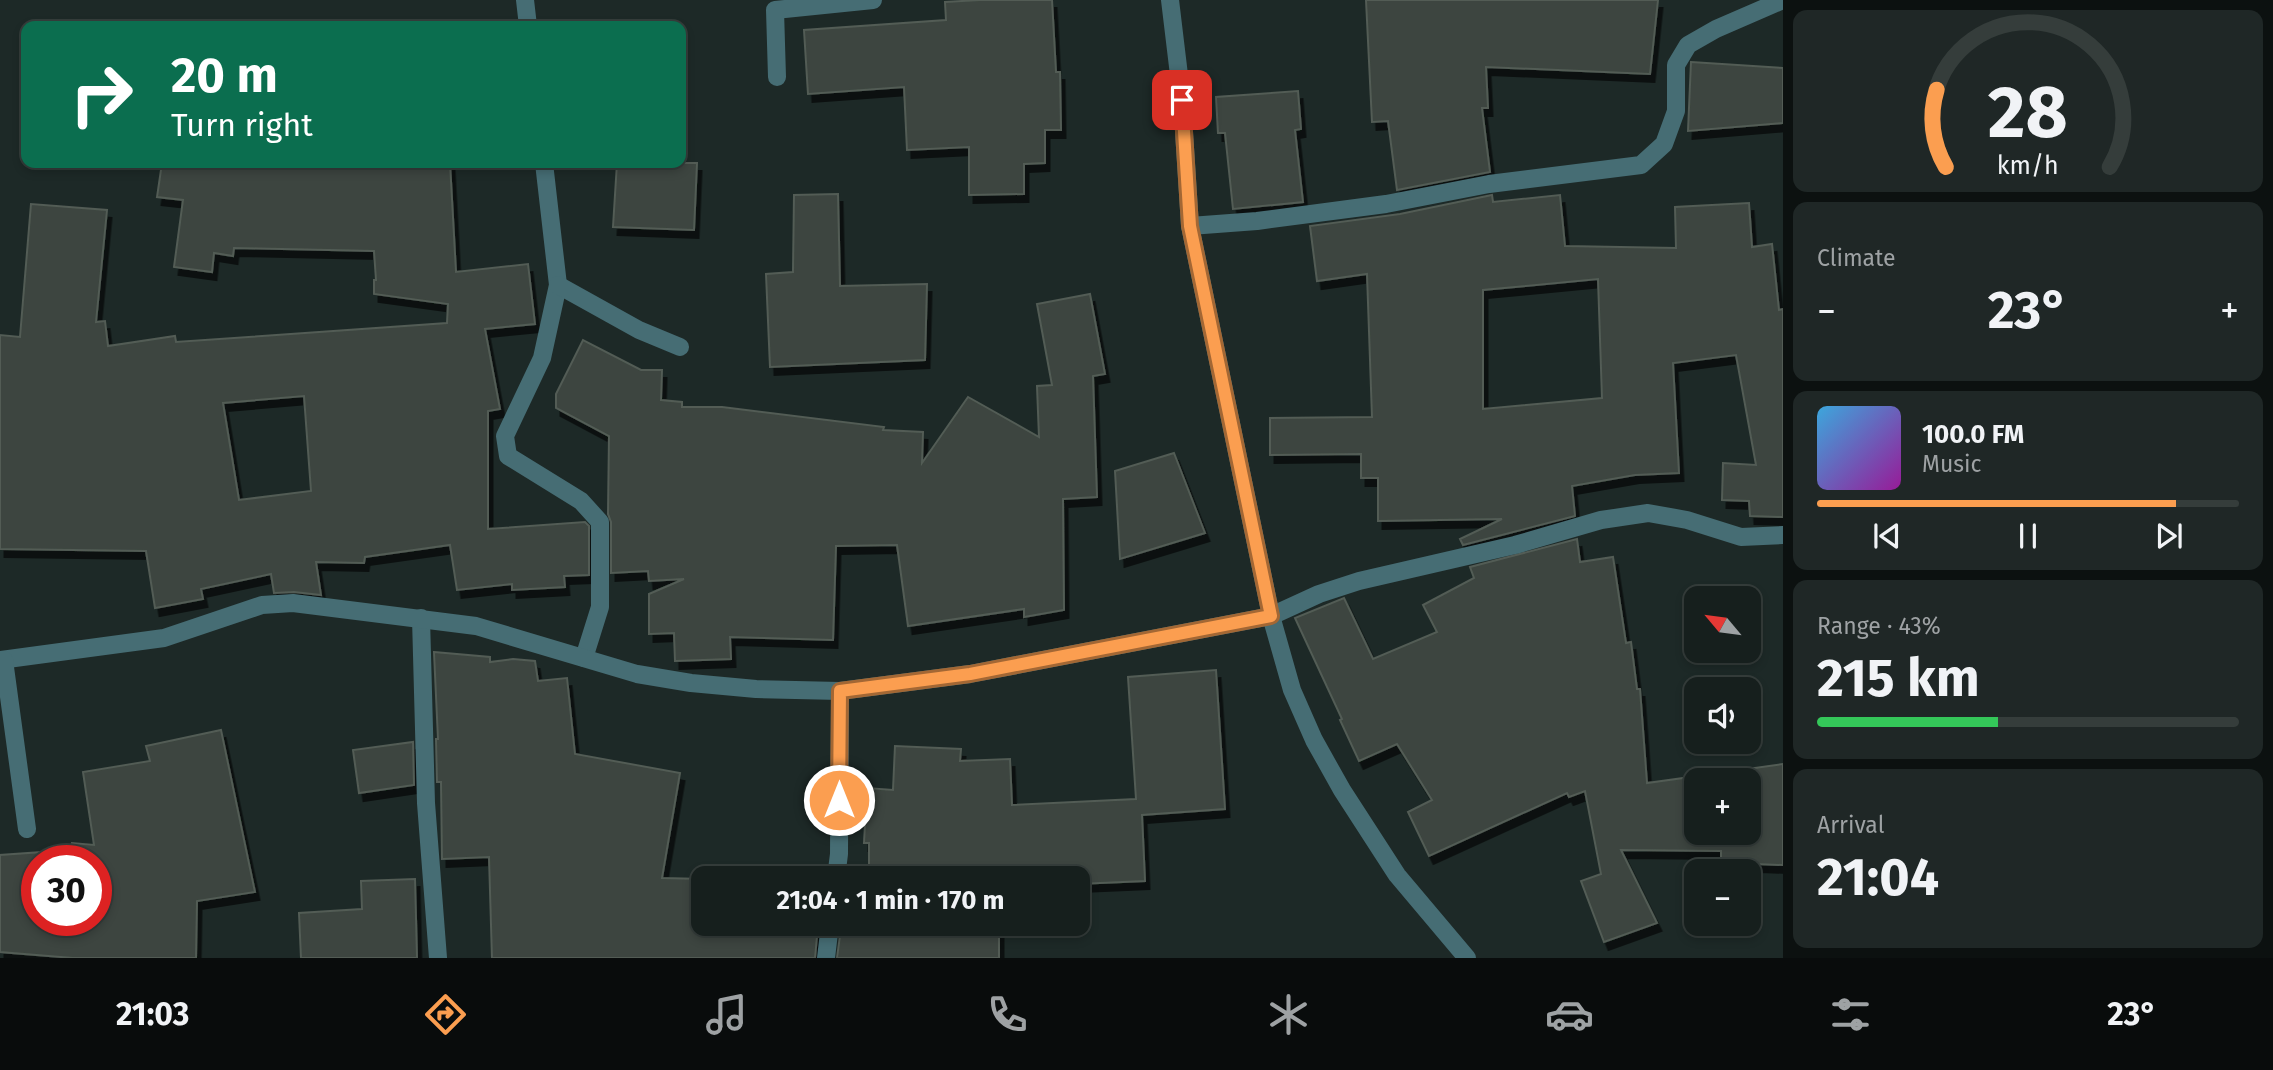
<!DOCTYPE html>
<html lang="en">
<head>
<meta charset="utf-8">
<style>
	:root { --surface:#161f1d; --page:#1f2726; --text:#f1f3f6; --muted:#9ea2a4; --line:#353d3b; --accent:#fb9e50 }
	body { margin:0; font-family:"Fira Sans",sans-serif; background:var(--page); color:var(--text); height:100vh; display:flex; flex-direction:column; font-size:26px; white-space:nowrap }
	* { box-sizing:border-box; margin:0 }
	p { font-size:23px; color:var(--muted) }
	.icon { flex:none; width:38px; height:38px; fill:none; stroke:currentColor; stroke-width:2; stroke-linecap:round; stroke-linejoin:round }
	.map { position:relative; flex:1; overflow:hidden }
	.drawer { display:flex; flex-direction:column; gap:10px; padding:10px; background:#0c1110; width:490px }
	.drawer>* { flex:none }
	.guide { position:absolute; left:21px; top:21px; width:665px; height:147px; border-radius:14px; box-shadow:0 4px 10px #0003,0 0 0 2px var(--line); background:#0b6e4f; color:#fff; overflow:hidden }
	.needle { width:46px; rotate:299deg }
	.tools { position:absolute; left:1684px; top:586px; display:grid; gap:14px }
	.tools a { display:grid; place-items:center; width:77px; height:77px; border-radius:14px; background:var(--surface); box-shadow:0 4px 10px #0003,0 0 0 2px var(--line); font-size:35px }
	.speed { position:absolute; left:21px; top:845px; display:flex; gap:14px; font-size:35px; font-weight:700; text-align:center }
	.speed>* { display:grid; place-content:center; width:91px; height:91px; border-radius:50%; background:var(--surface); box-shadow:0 4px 10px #0003,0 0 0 2px var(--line); line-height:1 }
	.speed .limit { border:10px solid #d22; background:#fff; color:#111 }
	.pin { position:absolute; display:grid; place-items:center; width:60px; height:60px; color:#fff; margin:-30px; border-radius:14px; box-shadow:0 4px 10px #0006 }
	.me { position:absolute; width:77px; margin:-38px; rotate:0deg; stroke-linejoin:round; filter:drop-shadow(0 0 5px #0008) }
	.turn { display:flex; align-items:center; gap:24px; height:147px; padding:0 35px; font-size:32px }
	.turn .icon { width:91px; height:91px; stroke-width:2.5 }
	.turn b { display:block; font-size:49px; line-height:60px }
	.big { font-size:52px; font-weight:700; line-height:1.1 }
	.drawer .card { flex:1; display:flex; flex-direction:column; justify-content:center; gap:10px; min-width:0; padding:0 24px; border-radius:14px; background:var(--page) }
	.drawer .dial { align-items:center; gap:0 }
	.dial svg { height:182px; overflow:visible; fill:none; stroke:var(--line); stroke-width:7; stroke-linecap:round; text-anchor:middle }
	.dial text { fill:var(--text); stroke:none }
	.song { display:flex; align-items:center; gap:21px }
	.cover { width:84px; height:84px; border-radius:10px; background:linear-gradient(135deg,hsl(200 70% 55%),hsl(300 70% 35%)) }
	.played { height:7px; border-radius:4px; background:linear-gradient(90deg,var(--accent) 85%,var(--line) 85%) }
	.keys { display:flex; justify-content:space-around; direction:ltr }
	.heat { display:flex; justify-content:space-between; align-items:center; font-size:38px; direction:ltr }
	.charge { height:10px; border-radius:5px; background:linear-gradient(90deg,#34c759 43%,var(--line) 0) }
	.trip { position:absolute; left:691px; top:866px; width:399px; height:70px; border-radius:14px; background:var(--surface); box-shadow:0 4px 10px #0003,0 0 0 2px var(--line); font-weight:700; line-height:70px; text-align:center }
	.dock { display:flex; height:112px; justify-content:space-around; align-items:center; background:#090c0c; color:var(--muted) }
	.dock .icon { width:49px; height:49px }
	.dock .on { color:var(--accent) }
	.dock b { font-size:32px; color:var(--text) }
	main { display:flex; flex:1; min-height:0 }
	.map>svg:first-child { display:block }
	.building { fill:#3c453f; stroke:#525c55; stroke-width:2; fill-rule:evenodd; filter:url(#shadow) }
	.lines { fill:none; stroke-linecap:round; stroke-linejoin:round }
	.street { stroke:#466d74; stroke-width:18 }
	.route-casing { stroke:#a36734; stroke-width:18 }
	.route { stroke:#fb9e50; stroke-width:12 }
</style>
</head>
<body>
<main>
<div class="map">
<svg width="1783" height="958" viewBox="0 0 1783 958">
	<defs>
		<filter id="shadow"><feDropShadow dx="4.5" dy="8" stdDeviation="0" flood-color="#0009"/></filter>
	</defs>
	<rect width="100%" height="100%" fill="#1d2927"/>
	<!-- building -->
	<g class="building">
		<path d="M980,0H1052L1056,72H1060L1061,130H1045V163L1024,164V194L969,195V147L907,150L904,87L808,94L804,30L946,20L945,2Z"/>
		<path d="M1366,0H1658L1650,74L1486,67L1488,108H1482L1490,172L1397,190L1388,121L1372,122Z"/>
		<path d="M1691,62L1783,68V123L1688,131Z"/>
		<path d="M1298,91L1301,129L1295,130L1303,202L1233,209L1225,133H1218L1216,97Z"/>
		<path d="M162,163H340L370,165L450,163L456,272L528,264L535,324L485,329L500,409L488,411V529L585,522L589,526V575L564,576L565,587L512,590V584L457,590L450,545L365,557L364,563L316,562L321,595L294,592L274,593L271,574L201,589L203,599L155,608L146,551L0,549V335L20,337L31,204L107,210L96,322L105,321L108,346L175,336L176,342L447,323L448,304L374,294V280H376L374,251L234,248L233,256L214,253L212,272L174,267L183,200L157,197ZM304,396L311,491L239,500L223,403Z"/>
		<path d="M617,163H697L694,230L613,227Z"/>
		<path d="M838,194L840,286L927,284L925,360L770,367L766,274L793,272L794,195Z"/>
		<path d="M1492,195L1493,202L1560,195L1565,246L1676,248L1675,207L1749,203L1752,247L1772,244L1779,310L1783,309V517L1750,516L1749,501L1722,500L1723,463L1756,465L1736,355L1673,363L1679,473L1635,475L1572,486L1575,516L1463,545L1460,539L1502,519L1378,521V478H1361V454L1270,455V418L1372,417L1367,274L1317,281L1310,226L1400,214ZM1598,279L1602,398L1483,409V290Z"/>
		<path d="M1090,294L1105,374L1093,376L1097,497L1063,499L1064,610L1024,617V609L908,626L897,545L836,546L833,640L730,637L731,659L675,661L674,633L649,634V594L684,579L649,581L648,571L611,573V522L608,514L609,436L556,408V394L583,340L641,370H662L661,400L682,402V407H722L884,427L883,430L923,432L922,463L968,397L1039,437L1037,386L1052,385L1037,304Z"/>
		<path d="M1174,453L1205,533L1120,559L1115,471Z"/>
		<path d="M1577,539L1580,562L1613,557L1626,643L1631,642L1637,689H1640L1647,783L1783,764V865L1756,864V872H1721V851L1621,850L1657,923L1604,942L1581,881L1601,874L1585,791L1569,797L1567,793L1429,856L1408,812L1432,800L1397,744L1359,761L1340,720L1342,719L1295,618L1344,598L1373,659L1437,632L1423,605L1474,578L1470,567ZM1696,780H1748V833H1696Z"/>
		<path d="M434,652L490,657V662L513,659L535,661L538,681L567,678L575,754L680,773L662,878L704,879V924L818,925L815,958H492L489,857L442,859L441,782H437L436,739H438Z"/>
		<path d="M1216,670L1225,809L1142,815L1145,881L1078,884V878H869V843H864L867,788L893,790L895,746L961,749L960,761L1010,759L1012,805L1136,799L1128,677Z"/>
		<path d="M221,730L255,892L197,901L196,958H73L0,952V855L71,850L72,843L94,845L83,772L150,761L146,746ZM37,861H96V920H37Z"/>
		<path d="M413,742L414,785L359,793L353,750Z"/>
		<path d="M415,879L417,958H301L299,913L362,909L361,881Z"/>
		<path d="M869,924H999V958H837L841,928L869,931Z"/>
	</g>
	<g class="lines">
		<!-- street -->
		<g class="street">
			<path d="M525,0L528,26"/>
			<path d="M1170,0L1182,100L1190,226L1271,616L1292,690L1314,740L1342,790L1397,875L1467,958"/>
			<path d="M777,77L775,10L873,0"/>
			<path d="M544,163L558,285L542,358L505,436L508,456L581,501L600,522V607L584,658"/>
			<path d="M1190,226L1257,221L1386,204L1489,184L1641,165L1664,144L1676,111V65L1688,45L1716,29L1783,0"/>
			<path d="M558,285L639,330L680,347"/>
			<path d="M421,618L426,803L438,958"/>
			<path d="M0,660L164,638L262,605L293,603L476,626L637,674L691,683L756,689L840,691L970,674L1271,616L1319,594L1359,581L1515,545L1601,520L1648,513L1687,520L1741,537L1783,535"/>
			<path d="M4,660L27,829"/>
			<path d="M836,878L839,854L840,691"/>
			<path d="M826,958L830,924"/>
		</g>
	</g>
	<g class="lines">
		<defs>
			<path id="route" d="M839,800L840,691L970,674L1271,616L1190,226L1182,100"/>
		</defs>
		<!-- route casing -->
		<use href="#route" class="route-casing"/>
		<!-- route -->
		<use href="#route" class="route"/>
	</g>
</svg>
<div class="tools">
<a><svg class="needle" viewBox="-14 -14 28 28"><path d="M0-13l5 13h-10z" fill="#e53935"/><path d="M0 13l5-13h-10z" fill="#9ea2a4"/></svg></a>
<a><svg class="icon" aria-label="sound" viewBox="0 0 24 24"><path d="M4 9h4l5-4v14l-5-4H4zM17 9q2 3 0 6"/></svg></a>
<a>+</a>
<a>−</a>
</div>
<div class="speed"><div class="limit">30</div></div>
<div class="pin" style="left:1182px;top:100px;background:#d93025"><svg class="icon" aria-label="arrive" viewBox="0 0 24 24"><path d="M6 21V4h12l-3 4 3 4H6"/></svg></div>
<svg class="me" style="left:839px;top:800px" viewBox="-20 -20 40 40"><circle r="17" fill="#fb9e50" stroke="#fff" stroke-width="3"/><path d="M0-11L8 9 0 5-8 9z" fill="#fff"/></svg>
<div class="trip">21:04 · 1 min · 170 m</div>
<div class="guide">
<div class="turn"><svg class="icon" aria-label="right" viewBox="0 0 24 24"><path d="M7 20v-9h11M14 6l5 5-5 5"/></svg><div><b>20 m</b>Turn right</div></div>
</div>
</div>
<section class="drawer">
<div class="card dial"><svg viewBox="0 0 100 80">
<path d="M14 69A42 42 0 1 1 86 69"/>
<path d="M14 69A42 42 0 0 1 10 35" stroke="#fb9e50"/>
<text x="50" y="56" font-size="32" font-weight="700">28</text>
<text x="50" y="72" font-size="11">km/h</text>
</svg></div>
<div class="card"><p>Climate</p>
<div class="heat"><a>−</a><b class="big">23°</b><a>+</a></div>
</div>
<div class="card">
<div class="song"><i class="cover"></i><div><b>100.0 FM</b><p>Music</p></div></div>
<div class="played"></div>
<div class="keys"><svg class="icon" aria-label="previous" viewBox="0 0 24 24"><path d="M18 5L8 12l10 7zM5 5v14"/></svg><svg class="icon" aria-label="pause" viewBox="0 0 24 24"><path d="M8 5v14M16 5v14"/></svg><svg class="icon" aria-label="next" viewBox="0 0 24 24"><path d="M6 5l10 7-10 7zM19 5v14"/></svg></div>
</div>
<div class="card"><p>Range · 43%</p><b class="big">215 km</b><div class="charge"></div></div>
<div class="card"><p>Arrival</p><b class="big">21:04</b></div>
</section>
</main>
<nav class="dock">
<b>21:03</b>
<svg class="icon on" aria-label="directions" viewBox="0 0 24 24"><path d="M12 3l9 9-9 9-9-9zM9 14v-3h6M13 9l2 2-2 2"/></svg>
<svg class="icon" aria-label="music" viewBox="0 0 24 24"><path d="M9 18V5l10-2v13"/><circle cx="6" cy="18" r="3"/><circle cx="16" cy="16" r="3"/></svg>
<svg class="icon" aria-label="phone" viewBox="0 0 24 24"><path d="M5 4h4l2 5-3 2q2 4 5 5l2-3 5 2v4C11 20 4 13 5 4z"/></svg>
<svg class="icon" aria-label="climate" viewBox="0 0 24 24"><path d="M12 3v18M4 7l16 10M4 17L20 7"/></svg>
<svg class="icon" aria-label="car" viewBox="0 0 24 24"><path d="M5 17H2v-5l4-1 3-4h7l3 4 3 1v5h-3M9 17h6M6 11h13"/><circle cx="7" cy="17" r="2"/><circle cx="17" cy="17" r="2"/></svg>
<svg class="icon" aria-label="filters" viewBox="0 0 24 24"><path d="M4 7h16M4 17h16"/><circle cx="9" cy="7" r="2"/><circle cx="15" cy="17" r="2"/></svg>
<b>23°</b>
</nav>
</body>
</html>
